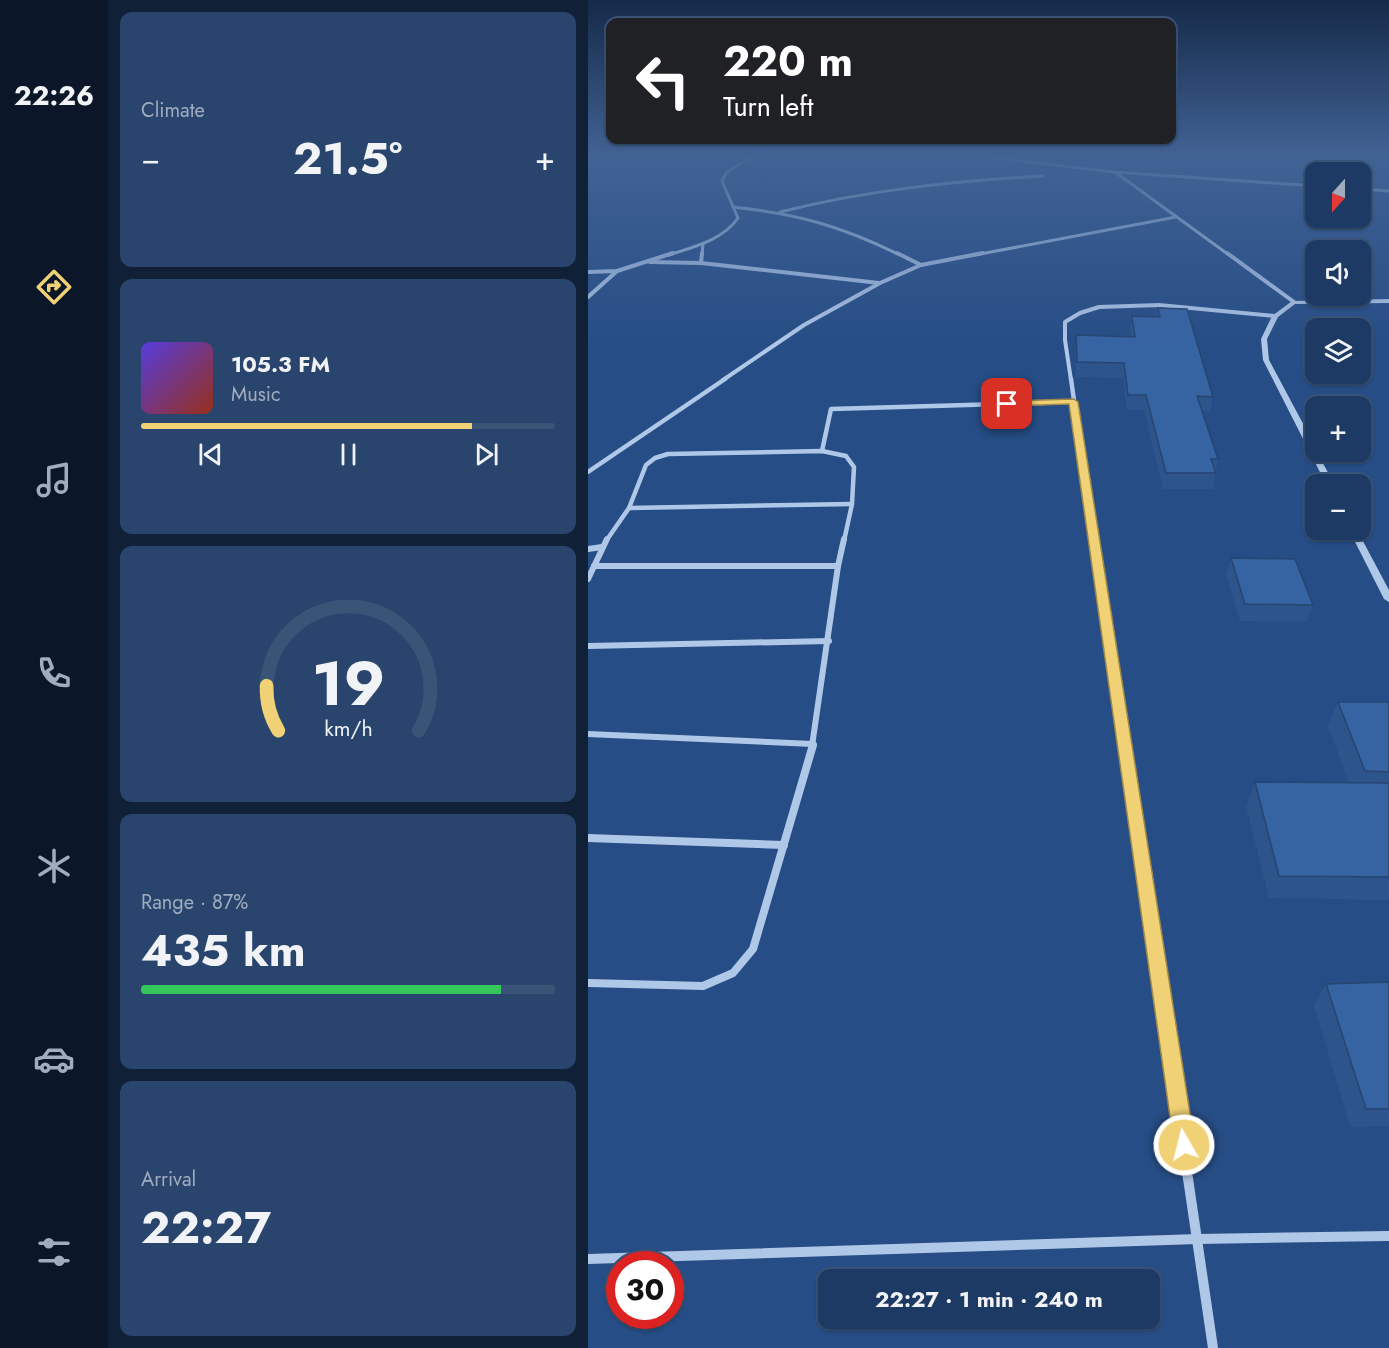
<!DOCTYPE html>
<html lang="en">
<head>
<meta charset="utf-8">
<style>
	:root { --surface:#1c3a64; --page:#29456d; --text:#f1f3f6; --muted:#a0adbf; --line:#3a5478; --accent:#f1d175 }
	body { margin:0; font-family:Jost,sans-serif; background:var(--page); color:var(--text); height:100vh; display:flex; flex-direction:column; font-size:22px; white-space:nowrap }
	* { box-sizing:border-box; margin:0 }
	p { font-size:20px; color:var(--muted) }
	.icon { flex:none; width:33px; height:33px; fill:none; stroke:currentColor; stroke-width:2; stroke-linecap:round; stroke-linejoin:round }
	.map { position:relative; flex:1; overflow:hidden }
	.sheet { display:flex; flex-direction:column; gap:12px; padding:12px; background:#0f2037; width:480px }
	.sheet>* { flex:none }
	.banner { position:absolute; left:18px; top:18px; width:570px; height:126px; border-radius:12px; box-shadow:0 2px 4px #0004,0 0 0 2px var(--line); background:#202124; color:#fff; overflow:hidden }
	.needle { width:39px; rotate:201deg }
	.fabs { position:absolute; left:717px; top:162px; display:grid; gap:12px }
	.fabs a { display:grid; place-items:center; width:66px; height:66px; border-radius:12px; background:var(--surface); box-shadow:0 2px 4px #0004,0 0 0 2px var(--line); font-size:30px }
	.speed { position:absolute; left:18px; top:1251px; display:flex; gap:12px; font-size:30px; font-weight:700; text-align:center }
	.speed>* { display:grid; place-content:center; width:78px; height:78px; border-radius:50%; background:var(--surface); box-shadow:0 2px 4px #0004,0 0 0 2px var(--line); line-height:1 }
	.speed .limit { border:9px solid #d22; background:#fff; color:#111 }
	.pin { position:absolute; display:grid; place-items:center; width:51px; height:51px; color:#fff; margin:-26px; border-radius:12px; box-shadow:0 3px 9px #0006 }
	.me { position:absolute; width:66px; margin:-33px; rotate:352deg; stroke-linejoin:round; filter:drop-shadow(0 0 4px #0008) }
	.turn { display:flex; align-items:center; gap:21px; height:126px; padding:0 18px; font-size:27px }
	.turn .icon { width:78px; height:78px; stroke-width:2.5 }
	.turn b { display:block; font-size:42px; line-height:51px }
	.big { font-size:45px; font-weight:700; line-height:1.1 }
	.sheet .widget { flex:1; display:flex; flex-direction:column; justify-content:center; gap:9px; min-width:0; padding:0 21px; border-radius:12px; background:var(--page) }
	.sheet .dial { align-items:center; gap:0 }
	.dial svg { height:156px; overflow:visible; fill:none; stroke:var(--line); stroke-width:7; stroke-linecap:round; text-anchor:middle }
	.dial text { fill:var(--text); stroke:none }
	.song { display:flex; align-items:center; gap:18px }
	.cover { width:72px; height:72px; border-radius:9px; background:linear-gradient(135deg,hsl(250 70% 55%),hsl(10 70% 35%)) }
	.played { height:6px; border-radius:3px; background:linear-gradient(90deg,var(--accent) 80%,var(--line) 80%) }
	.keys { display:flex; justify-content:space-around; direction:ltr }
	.heat { display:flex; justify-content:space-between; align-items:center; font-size:33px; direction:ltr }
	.charge { height:9px; border-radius:4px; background:linear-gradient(90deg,#34c759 87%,var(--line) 0) }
	.trip { position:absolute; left:230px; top:1269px; width:342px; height:60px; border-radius:12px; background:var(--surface); box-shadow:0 2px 4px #0004,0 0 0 2px var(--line); font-weight:700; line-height:60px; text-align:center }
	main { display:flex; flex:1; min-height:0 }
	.tabs { display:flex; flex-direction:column; width:108px; justify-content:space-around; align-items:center; background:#0b1728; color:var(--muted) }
	.tabs .icon { width:42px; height:42px }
	.tabs .selected { color:var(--accent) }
	.tabs b { font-size:27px; color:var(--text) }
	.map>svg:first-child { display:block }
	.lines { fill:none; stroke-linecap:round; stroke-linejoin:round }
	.minor-far5 { stroke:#b0c8e8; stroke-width:3 }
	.minor-far4 { stroke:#b0c8e8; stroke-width:4 }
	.minor-far3 { stroke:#b0c8e8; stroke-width:4.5 }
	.minor-far2 { stroke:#b0c8e8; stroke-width:6 }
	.minor-far1 { stroke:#b0c8e8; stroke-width:8 }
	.minor { stroke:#b0c8e8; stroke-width:10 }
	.tertiary { fill:#b0c8e8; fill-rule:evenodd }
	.wall { fill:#2e558b }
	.building { fill:#3663a2; stroke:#264571; stroke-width:1.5 }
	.route { fill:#f1d175; stroke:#9d884c; stroke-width:1.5 }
</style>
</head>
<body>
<main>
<nav class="tabs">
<b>22:26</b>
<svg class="icon selected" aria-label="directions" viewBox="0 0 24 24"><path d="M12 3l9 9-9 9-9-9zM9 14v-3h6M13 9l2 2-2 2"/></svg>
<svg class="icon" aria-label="music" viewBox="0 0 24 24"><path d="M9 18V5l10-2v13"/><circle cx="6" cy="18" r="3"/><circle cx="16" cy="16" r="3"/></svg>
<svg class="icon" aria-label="phone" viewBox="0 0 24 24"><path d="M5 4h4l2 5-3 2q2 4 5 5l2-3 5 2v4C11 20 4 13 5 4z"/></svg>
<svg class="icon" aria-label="climate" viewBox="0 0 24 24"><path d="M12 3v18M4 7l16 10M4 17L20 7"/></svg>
<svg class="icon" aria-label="car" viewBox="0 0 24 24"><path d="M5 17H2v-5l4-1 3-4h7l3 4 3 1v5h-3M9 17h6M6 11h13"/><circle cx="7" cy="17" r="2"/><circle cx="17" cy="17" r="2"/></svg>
<svg class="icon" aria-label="filters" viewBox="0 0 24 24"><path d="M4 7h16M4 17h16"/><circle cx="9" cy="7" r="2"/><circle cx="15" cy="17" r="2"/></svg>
</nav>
<section class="sheet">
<div class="widget"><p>Climate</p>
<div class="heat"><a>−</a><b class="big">21.5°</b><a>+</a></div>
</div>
<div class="widget">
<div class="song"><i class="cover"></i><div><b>105.3 FM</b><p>Music</p></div></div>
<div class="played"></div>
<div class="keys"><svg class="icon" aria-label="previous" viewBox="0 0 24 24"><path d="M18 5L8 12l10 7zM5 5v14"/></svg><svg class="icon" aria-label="pause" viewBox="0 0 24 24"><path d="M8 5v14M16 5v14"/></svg><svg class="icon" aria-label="next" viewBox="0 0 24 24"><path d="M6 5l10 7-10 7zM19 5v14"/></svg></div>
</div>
<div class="widget dial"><svg viewBox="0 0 100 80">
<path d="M14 69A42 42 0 1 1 86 69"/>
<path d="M14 69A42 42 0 0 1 8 46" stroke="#f1d175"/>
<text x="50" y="56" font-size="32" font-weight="700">19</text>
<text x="50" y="72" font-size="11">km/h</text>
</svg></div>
<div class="widget"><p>Range · 87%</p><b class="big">435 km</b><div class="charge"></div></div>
<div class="widget"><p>Arrival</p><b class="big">22:27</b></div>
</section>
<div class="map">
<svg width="801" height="1348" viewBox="0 0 801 1348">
	<rect width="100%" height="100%" fill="#264d85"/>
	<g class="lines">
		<!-- minor-far5 -->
		<g class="minor-far5">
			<path d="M393,156L526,172L728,186"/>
			<path d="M527,172L641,255"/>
			<path d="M772,189L801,191"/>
			<path d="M145,207C210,214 253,226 312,255"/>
			<path d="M192,212C279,190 366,181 455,176"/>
			<path d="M81,255C105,247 135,240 150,218L134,181L138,173L163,156"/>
			<path d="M114,255L115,244"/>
			<path d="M387,255L588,217"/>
		</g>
		<!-- minor-far4 -->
		<g class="minor-far4">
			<path d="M309,253L333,265"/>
			<path d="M639,253L706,302"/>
			<path d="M62,262L113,263L291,283"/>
			<path d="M113,263L114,253"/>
			<path d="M0,272L29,271L85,253"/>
			<path d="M0,297L29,271"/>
			<path d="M135,380L216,325L292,283L333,265L395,253"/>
			<path d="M483,380L477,340V322L492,313L511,307L571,305L687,316"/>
		</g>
		<!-- minor-far3 -->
		<g class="minor-far3">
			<path d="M483,379L506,541"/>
			<path d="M234,451L243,409L486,402"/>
			<path d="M0,472L137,379"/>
			<path d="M41,508L264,504"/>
			<path d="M18,541L41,508L58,465L67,458L80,454L234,451L258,456L266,467L264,504L256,541"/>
		</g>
		<!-- minor-far2 -->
		<g class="minor-far2">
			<path d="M506,539L537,746"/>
			<path d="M0,549L14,547"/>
			<path d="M6,566H250"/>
			<path d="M0,579L19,539"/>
			<path d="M0,646L241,641"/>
			<path d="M0,734L225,744"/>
			<path d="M224,746L250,566L256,539"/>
		</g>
		<!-- minor-far1 -->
		<g class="minor-far1">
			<path d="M536,745L575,1010"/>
			<path d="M0,838L196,845"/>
			<path d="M0,983L115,986L145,973L165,949L225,745"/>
		</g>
		<!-- minor -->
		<g class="minor">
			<path d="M575,1009L625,1348"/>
			<path d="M0,1259L610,1239L801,1236"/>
		</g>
		<!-- tertiary -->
		<g class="tertiary">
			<path d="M801,299V303L707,304L690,317L679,339L681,360L728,448V452H729L746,484H738L675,360L673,339L684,316L704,301Z"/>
			<path d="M761,530H769L801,590V602L796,599Z"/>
		</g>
	</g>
	<!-- wall -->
	<g class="wall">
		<path d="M570,308L625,397L622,412L614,411L630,459L625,489H575L556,410H539L535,378L488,377L487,349L488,335L543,337L542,330L544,316L569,317Z"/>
		<path d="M643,558L725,605L719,622L652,621L638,575Z"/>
		<path d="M750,702H801V900L681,898L658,806L667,782L761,783L740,726Z"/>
		<path d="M801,982V1126L762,1127L726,1005L738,984Z"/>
	</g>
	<!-- building -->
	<g class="building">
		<path d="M570,308L599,309L625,397L609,396L630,459H623L628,473H578L558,395H540L536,363L489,362L488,335L547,337L544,316L572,317Z"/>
		<path d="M643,558L707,559L725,605L657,604Z"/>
		<path d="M750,702H801V772L777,771Z"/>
		<path d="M667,782L801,783V877L691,876Z"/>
		<path d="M801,982V1109H778L738,984Z"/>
	</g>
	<!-- sky -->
	<linearGradient id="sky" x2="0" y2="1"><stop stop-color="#152a49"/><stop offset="0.45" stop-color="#416294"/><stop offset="1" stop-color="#416294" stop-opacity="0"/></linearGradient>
	<rect width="801" height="345" fill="url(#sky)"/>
	<!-- route -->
	<path class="route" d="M486,399L490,402L607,1145L604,1153L596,1156L589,1153L586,1145L481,404L419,406L415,404L419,401Z"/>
</svg>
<div class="fabs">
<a><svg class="needle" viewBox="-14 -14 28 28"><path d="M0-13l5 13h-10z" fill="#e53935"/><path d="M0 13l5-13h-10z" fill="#a0adbf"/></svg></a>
<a><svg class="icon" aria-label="sound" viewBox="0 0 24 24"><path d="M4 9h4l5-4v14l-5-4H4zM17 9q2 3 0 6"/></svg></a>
<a><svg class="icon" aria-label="layers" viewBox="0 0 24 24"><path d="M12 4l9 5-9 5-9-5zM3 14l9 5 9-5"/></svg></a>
<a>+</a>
<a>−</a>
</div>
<div class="speed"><div class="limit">30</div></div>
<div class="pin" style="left:419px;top:404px;background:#d93025"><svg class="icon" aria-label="arrive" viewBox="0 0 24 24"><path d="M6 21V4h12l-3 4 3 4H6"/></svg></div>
<svg class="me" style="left:596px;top:1145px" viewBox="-20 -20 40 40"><circle r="17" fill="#f1d175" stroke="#fff" stroke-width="3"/><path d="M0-11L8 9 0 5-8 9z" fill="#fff"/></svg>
<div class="trip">22:27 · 1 min · 240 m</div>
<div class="banner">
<div class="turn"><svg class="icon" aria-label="left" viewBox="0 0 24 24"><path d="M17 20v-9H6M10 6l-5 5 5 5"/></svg><div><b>220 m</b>Turn left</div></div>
</div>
</div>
</main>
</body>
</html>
